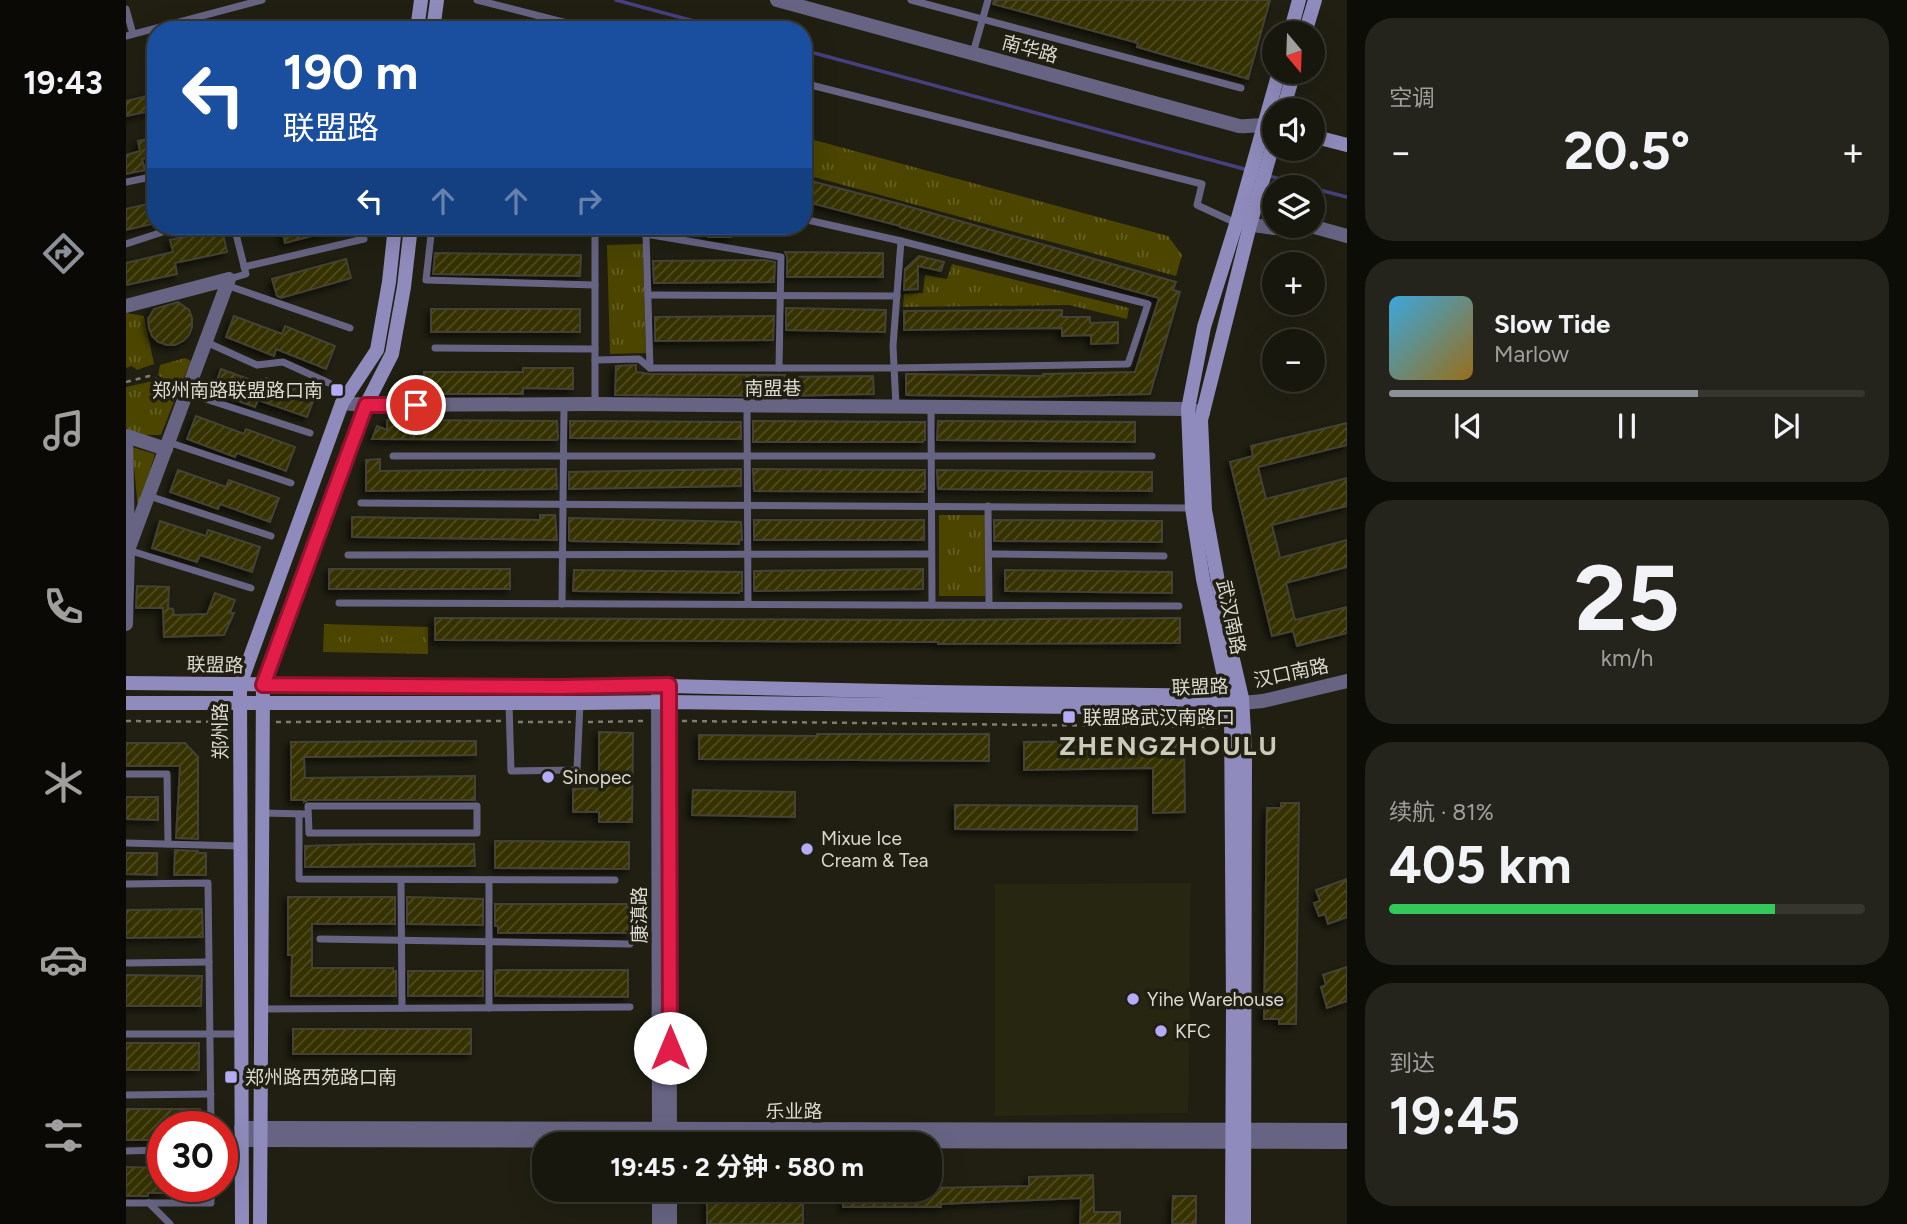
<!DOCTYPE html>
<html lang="zh">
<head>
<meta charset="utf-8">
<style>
	:root { --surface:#18170e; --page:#25241c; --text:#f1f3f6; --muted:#9f9f9e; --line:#36362e; --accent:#8c9099 }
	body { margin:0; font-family:Figtree,"Noto Sans SC",sans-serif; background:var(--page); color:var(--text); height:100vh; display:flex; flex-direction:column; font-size:26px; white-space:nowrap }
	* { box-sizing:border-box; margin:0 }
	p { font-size:23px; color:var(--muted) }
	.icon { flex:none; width:38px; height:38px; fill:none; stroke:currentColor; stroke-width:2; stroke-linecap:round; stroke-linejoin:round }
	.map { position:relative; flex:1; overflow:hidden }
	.drawer { display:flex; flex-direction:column; gap:18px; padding:18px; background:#0d0d08; width:560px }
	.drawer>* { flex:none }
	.hud { position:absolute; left:21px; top:21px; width:665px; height:214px; border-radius:28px; box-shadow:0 7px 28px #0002,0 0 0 2px var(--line); background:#1a4fa0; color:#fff; overflow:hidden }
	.needle { width:46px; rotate:161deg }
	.fabs { position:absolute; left:1136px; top:21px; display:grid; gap:14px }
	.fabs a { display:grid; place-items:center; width:63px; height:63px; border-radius:50%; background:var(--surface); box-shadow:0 7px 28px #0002,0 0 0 2px var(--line); font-size:35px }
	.speed { position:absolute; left:21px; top:1111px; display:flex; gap:14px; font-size:35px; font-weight:700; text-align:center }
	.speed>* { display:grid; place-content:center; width:91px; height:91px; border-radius:50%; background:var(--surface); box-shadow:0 7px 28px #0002,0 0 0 2px var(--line); line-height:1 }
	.speed .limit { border:10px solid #d22; background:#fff; color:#111 }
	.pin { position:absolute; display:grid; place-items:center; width:60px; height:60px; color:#fff; margin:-30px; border:4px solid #fff; border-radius:50%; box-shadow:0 2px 7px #0007 }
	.me { position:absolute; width:77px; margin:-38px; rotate:0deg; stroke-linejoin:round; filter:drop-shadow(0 0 5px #0008) }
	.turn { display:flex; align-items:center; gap:24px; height:147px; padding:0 21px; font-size:32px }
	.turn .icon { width:91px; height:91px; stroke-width:2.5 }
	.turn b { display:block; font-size:49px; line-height:60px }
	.lanes { display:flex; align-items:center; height:66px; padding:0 21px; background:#0003; justify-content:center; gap:35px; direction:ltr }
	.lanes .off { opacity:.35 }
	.big { font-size:52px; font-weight:700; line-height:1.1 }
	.drawer .tile { flex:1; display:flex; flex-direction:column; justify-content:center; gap:10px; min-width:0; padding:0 24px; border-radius:28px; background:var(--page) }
	.drawer .dial { align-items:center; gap:0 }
	.dial b { font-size:91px; line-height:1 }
	.song { display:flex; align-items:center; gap:21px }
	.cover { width:84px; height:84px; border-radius:10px; background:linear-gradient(135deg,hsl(200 70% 55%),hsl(40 70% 35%)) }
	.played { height:7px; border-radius:4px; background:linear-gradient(90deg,var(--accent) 65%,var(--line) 65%) }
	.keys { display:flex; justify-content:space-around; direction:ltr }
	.heat { display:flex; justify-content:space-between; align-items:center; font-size:38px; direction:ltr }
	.charge { height:10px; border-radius:5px; background:linear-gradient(90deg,#34c759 81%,var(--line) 0) }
	.trip { position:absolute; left:406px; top:1132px; width:410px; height:70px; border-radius:28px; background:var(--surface); box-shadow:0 7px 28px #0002,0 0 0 2px var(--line); font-weight:700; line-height:70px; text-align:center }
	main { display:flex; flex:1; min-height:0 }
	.tabs { display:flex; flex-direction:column; width:126px; justify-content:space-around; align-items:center; background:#0a0906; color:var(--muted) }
	.tabs .icon { width:49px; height:49px }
	.tabs .active { color:var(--accent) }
	.tabs b { font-size:32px; color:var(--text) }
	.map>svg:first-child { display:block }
	.built { fill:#272611 }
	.grass { fill:url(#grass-tufts) }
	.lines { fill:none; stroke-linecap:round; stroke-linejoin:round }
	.stream { stroke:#483f7f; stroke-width:3.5 }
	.building { fill:url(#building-hatch); stroke:#444334; stroke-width:2; filter:url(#shadow) }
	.path { stroke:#7d7c71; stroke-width:2.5; stroke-dasharray:5 5; stroke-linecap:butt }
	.lane { stroke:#666482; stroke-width:7 }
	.street { stroke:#666482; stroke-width:14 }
	.secondary { stroke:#8f8bbc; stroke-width:14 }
	.route-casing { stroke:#92132f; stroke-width:18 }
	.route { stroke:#e11d48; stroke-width:12 }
	.poi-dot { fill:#b4acf9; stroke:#201f12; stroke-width:2.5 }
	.labels { text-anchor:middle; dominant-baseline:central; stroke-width:7; stroke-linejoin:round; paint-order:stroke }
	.street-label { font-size:19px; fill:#dbdad1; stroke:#201f12 }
	.poi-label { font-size:19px; fill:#dbdad1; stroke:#201f12; text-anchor:start }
	.district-label { font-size:26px; font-weight:bold; letter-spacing:2px; fill:#cccbb9; stroke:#201f12 }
</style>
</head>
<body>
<main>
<nav class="tabs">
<b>19:43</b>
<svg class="icon active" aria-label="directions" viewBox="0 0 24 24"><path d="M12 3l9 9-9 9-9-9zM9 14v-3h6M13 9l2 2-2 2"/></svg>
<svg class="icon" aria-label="music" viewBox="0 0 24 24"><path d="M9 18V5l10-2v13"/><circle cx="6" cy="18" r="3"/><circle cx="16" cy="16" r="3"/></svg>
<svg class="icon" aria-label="phone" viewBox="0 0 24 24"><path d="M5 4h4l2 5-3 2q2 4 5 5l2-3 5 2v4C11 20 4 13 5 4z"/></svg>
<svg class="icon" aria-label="climate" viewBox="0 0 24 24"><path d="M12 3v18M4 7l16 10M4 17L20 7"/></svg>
<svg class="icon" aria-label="car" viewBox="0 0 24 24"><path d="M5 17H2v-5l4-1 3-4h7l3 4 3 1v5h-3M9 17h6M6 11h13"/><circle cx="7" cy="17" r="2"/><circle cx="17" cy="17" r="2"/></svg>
<svg class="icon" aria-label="filters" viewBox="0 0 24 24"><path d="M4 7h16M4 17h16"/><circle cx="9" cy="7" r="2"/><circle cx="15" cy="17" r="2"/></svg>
</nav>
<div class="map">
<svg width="1221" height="1224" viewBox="0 0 1221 1224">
	<defs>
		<pattern id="grass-tufts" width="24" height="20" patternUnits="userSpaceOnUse" patternTransform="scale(1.75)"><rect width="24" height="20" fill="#4b4500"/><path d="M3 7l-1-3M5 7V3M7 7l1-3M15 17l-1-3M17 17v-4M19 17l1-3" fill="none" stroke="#645f24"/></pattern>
		<pattern id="building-hatch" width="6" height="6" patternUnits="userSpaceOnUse" patternTransform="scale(1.75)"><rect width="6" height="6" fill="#343001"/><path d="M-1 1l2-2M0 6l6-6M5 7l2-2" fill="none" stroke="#514d25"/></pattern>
		<filter id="shadow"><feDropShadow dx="-3.5" dy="3.5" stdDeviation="3.5" flood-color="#0009"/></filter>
	</defs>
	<rect width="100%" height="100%" fill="#201f12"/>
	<!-- built -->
	<path class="built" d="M1065,883L1062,1113L869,1116V884Z"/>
	<!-- grass -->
	<g class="grass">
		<path d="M677,137L1042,236L1056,255L1050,276L677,174Z"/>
		<path d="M517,244L520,353L484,354L481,245Z"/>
		<path d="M826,264L1003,308L1001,319L943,305L777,307L778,294L797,293L799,275L821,279Z"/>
		<path d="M0,313L18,316L28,364L11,370L6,366L0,368Z"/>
		<path d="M59,358L65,361L54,387L44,384L32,375L34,365Z"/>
		<path d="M27,381L51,394L35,435H14L0,428V387Z"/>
		<path d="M6,447L29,454L12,510V509Z"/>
		<rect x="813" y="515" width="46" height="81"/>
		<path d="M198,624L302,627V654L197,652Z"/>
	</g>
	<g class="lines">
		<!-- stream -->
		<g class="stream">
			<path d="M490,0L601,30"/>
			<path d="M677,50L1122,170"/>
			<path d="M1143,176L1185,187"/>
			<path d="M1186,188L1221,197"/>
		</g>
	</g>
	<!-- building -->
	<g class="building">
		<path d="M868,0H1144L1122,79L1011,47L1012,43L867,4Z"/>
		<path d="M30,94V110L0,116V101Z"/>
		<path d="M30,137V156L16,159L19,170L0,174V155L14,151L12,141Z"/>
		<path d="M677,179L770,203L1050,282L1047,290L1054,292L1024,394L906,397L780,395V374L918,376L917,374L1009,372L1033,298L774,227V226L677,201Z"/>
		<path d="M30,202V223L0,230V209Z"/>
		<path d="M155,226H212V229L159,243Z"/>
		<rect x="582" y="226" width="23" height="11"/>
		<path d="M96,229L101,252L49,263L51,274L0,285V263L47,252L44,240Z"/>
		<path d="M659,252L757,253V277H661V257Z"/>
		<path d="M309,253L455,255L454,276L307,274Z"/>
		<path d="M793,256L818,262L815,271L792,266V289L778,290L779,269Z"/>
		<path d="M220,259L225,278L155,298L151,296L146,279Z"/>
		<path d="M639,260L649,262L648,282L528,283L527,261Z"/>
		<path d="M52,302L63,310L66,318V327L63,335L57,341L49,345H41L32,342L26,336L23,328L22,319L28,309Z"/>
		<path d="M660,308L760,310L759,332L660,330Z"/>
		<rect x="305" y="309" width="149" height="23"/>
		<path d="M936,310V317H964V323L992,322V343L965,344V335L936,336V328L778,330V311Z"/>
		<path d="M108,316L156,334L159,326L209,346L200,369L150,349L148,356L100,337Z"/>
		<path d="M648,316L647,340L529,341V317Z"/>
		<path d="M510,365V372L524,374L659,375V377L747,376L748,394L658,396L489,395L490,366Z"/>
		<path d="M397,368H447V389L397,388V394H298V372H397Z"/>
		<path d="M95,369L138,385L140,378L189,396L181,417L132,400L129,407L87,392Z"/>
		<path d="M70,416L118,434L120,429L169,447L160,471L111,453L109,457L61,439Z"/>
		<path d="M261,420L431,421L432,438L431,440L246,439L251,426L261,430Z"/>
		<path d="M444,421L615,422V439L444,438Z"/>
		<path d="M627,421L799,422V440H797V442H627Z"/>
		<path d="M812,421L1009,422V442L811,440Z"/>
		<path d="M1221,423V445L1132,467L1140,499L1221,478V506L1146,525L1154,558L1221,540V567L1160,583L1169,620L1221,607V633L1171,646L1167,631L1146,636L1104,462L1127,456L1125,446Z"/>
		<path d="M254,459V471L430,469L431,489L240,491V460Z"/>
		<path d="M614,469H615V486L443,489V472Z"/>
		<path d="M627,469L799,470V489H797V492L628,491Z"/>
		<path d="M52,470L100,487L103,480L153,498L144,522L94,504L92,509L44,492Z"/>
		<path d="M811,470L1026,472V491L812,489Z"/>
		<path d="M414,515H429L431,540L226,537V517L414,520Z"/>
		<path d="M443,518L615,522L616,540H613V544L444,541L443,540Z"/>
		<rect x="628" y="520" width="170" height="20"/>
		<path d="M868,520L1036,521V542L868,541Z"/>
		<path d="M34,521L80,536L82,530L134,547L126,572L74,555L71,562L26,548Z"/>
		<rect x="203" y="569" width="181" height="20"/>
		<path d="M797,569V589L628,591V571Z"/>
		<path d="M448,570L616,572V591H613V593L447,591Z"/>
		<path d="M879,570L1046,572V593L879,591Z"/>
		<path d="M11,586L43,587L42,608L47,609L48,615L81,614L89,593L109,600L104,613H108L98,635L38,637L37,608H10Z"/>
		<path d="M309,618L797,620L1054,618V643L812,644V642L309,640Z"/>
		<path d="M473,732L507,733L506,822H473V812H447V789L473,788Z"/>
		<path d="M691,734H863V761L573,759V735L691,736Z"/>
		<path d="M1058,740L1059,812L1027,813V768L898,770V742Z"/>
		<path d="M350,741V755L178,757L179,778L349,776V800H182L178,802V800H165V742Z"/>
		<path d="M0,743H59L72,757V839L50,838L54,766H0Z"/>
		<path d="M567,790L669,792V817L566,815Z"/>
		<path d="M0,797H32V820L0,819Z"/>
		<path d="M1155,803H1173L1170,1024H1153V1019H1138L1141,808H1155Z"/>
		<path d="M829,805L1011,806V830L829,829Z"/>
		<path d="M369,841L503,842V869L369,868Z"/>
		<path d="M243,844H348L349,866L179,867V846Z"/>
		<path d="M49,850L72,851V853H80V875H48Z"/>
		<path d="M0,853H31V875L0,874Z"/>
		<path d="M1221,879V917L1202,924L1199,914L1193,916L1188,903L1194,901L1190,890Z"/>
		<path d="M162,897H269V924H186V968H267V971H270V996H165L166,955H162Z"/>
		<path d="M281,897L357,899V925L281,924Z"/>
		<path d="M369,904H502V933H372V926H369Z"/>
		<path d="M76,909L77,937L0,938V910Z"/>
		<path d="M1221,967V1001L1201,1008L1195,987L1200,985L1197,975Z"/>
		<path d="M371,970H502V997L371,996H369V971Z"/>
		<rect x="282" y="971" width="75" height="25"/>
		<path d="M0,975L76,976L75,1006H0Z"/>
		<rect x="167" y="1029" width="178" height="25"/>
		<rect x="0" y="1043" width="73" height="27"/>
		<path d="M0,1109H74V1127H37V1140H0Z"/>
		<path d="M0,1167L37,1168V1193H22V1196H0Z"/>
		<path d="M967,1175L968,1212H994V1224H954L955,1198L815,1204V1207H717V1190H803V1188L903,1186V1177Z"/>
		<path d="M589,1190H619V1199H640V1190H669V1201H677V1224H581V1201H589Z"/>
		<path d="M1047,1196H1070V1224H1046Z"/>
	</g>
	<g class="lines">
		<!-- path -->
		<g class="path">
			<path d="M0,382L23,376L48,387"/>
			<path d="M0,721L102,722"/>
			<path d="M556,721L1092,727"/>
			<path d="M150,722L375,721"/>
			<path d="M392,722H445"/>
			<path d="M462,722L518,721"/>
		</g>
		<!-- lane -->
		<g class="lane">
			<path d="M351,0L468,30"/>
			<path d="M785,0L1115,88"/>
			<path d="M0,9L7,34"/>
			<path d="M0,36L136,0"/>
			<path d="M847,53L862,0"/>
			<path d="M677,83L1076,184L1071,205L1110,223"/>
			<path d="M0,182L30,176"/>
			<path d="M306,226L300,280L469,285"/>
			<path d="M469,227V404"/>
			<path d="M306,229H469L520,234L655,257L653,368"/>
			<path d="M520,234L524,368"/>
			<path d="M0,244L55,226"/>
			<path d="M118,267L238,239"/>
			<path d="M103,279L120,274L108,226"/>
			<path d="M100,285L224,328"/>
			<path d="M522,295L771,296"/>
			<path d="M80,342L131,365L157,362L203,383"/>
			<path d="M309,348L469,349"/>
			<path d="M469,360L513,359L524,368H768L1002,364L1022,304L775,241L677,219"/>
			<path d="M61,393L184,433"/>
			<path d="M770,406L767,346L775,241"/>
			<path d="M621,407L622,604"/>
			<path d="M805,407L806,605"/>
			<path d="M42,442L165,483"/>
			<path d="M267,456H1026"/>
			<path d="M23,496L145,536"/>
			<path d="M235,503L1065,508"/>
			<path d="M862,506L863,605"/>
			<path d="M2,550L125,588"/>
			<path d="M863,554L1038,556"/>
			<path d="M222,555L805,554"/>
			<path d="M213,603L1053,606"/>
			<path d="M436,604L438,405"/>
			<path d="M383,703L385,771L451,770L454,703"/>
			<path d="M0,774H41L42,844"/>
			<path d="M182,806H351V833H183Z"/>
			<path d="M137,813L178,814"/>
			<path d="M173,814V879L489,880"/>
			<path d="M0,843L114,846"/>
			<path d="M275,880L276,1008"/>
			<path d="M363,880V1008"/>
			<path d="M0,884L82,883L85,1127"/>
			<path d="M194,939L504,944"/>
			<path d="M0,963L83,962"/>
			<path d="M134,1009L504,1007"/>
			<path d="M0,1034H114"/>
			<path d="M0,1095L85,1094"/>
			<path d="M0,1151L37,1150"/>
			<path d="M0,1203H85V1186"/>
			<path d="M23,1203L44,1224"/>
		</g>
		<!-- street -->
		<g class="street">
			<path d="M651,0L1113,126C1125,127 1136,123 1148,126"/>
			<path d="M1112,223L1149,228L1162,226"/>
			<path d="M1185,226L1221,236"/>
			<path d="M0,306L103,279L2,550L0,624"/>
			<path d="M216,403L240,405L469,404L1062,409L1077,413"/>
			<path d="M0,436L2,542"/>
			<path d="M0,436L40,449"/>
			<path d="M532,691L533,1139"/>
			<path d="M543,691L544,1140"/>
			<path d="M1116,703L1137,701L1221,681"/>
			<path d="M115,1128L1221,1130"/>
			<path d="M115,1140L1221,1142"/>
			<path d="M533,1224V1190"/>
			<path d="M544,1224V1190"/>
		</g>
		<!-- secondary -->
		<g class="secondary">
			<path d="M291,30L295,0"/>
			<path d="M307,30L311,0"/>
			<path d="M1164,33L1173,0"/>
			<path d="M1179,33L1189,0"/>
			<path d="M1157,110L1168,72"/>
			<path d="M1186,136L1221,145"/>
			<path d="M0,683L435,687L543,686L805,692L1103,696L1116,703"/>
			<path d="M0,703H454L543,702L1105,709L1112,705"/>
			<path d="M116,1224L114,685L216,403L251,350L263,282L269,226"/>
			<path d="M134,1224L137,685L240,405L266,354L278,287L285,226"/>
			<path d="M1106,1224L1107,1004L1105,709L1077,579L1066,508L1062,409L1078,327L1112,218L1153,72"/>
			<path d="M1118,1224L1119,750L1116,698L1103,642L1079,510L1075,420L1124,225L1148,141"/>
		</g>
	</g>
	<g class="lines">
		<defs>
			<path id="route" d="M290,405H240L137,685L435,687L543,685L544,1048"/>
		</defs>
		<!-- route casing -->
		<use href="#route" class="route-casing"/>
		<!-- route -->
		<use href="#route" class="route"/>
	</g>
	<!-- markers -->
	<g class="poi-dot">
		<rect x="204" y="383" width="14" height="14" rx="3.5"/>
		<rect x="936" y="710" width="14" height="14" rx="3.5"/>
		<circle cx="422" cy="777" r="7"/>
		<circle cx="681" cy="849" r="7"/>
		<circle cx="1007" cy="999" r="7"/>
		<circle cx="1035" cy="1031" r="7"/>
		<rect x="98" y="1070" width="14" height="14" rx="3.5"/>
	</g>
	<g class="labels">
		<!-- street labels -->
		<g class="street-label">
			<text transform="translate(904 49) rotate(15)">南华路</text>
			<text x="647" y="388">南盟巷</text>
			<text transform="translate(1105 617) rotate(78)">武汉南路</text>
			<text transform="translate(89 665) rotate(1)">联盟路</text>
			<text transform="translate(1165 673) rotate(-12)">汉口南路</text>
			<text transform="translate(1074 687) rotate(-2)">联盟路</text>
			<text transform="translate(94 731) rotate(-90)">郑州路</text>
			<text transform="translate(513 915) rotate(-90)">康滇路</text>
			<text x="668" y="1111">乐业路</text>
		</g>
		<!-- poi labels -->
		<g class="poi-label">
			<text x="197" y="390" text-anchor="end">郑州南路联盟路口南</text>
			<text x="957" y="717">联盟路武汉南路口</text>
			<text x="436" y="777">Sinopec</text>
			<text x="695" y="838">Mixue Ice<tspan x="695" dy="22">Cream &amp; Tea</tspan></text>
			<text x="1021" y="999">Yihe Warehouse</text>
			<text x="1049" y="1031">KFC</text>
			<text x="119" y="1077">郑州路西苑路口南</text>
		</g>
		<!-- district labels -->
		<g class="district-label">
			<text x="1043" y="746">ZHENGZHOULU</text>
		</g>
	</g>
</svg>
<div class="fabs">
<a><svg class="needle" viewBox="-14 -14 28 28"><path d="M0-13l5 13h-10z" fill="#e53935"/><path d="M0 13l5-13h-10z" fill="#9f9f9e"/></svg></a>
<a><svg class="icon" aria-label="sound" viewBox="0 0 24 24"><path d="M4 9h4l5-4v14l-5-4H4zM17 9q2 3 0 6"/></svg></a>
<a><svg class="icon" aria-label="layers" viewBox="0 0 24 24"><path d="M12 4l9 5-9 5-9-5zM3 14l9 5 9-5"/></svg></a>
<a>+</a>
<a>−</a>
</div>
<div class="speed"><div class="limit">30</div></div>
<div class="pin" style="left:290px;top:405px;background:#d93025"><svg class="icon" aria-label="arrive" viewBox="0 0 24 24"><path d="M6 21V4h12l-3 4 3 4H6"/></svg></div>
<svg class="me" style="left:544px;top:1048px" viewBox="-20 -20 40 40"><circle r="19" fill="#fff"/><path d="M0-13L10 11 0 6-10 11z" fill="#e11d48"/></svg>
<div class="trip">19:45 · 2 分钟 · 580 m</div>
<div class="hud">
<div class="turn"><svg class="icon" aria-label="left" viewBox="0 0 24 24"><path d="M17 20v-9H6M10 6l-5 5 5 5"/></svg><div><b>190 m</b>联盟路</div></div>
<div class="lanes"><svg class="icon" aria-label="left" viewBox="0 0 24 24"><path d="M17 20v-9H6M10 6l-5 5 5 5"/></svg><svg class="icon off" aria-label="ahead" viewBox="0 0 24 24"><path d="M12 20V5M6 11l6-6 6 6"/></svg><svg class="icon off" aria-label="ahead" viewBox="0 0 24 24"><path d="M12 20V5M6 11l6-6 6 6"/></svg><svg class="icon off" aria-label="right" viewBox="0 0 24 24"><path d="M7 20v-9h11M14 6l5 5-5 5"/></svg></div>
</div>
</div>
<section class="drawer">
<div class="tile"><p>空调</p>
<div class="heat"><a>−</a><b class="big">20.5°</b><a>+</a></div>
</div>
<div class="tile">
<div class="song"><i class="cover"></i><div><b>Slow Tide</b><p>Marlow</p></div></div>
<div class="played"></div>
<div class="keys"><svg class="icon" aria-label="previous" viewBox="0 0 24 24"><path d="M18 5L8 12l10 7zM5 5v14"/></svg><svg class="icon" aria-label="pause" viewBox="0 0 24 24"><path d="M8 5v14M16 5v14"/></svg><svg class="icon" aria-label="next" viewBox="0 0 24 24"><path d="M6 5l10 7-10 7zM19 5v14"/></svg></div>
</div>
<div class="tile dial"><b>25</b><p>km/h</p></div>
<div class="tile"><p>续航 · 81%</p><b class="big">405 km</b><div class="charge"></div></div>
<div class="tile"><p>到达</p><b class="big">19:45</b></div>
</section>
</main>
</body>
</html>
